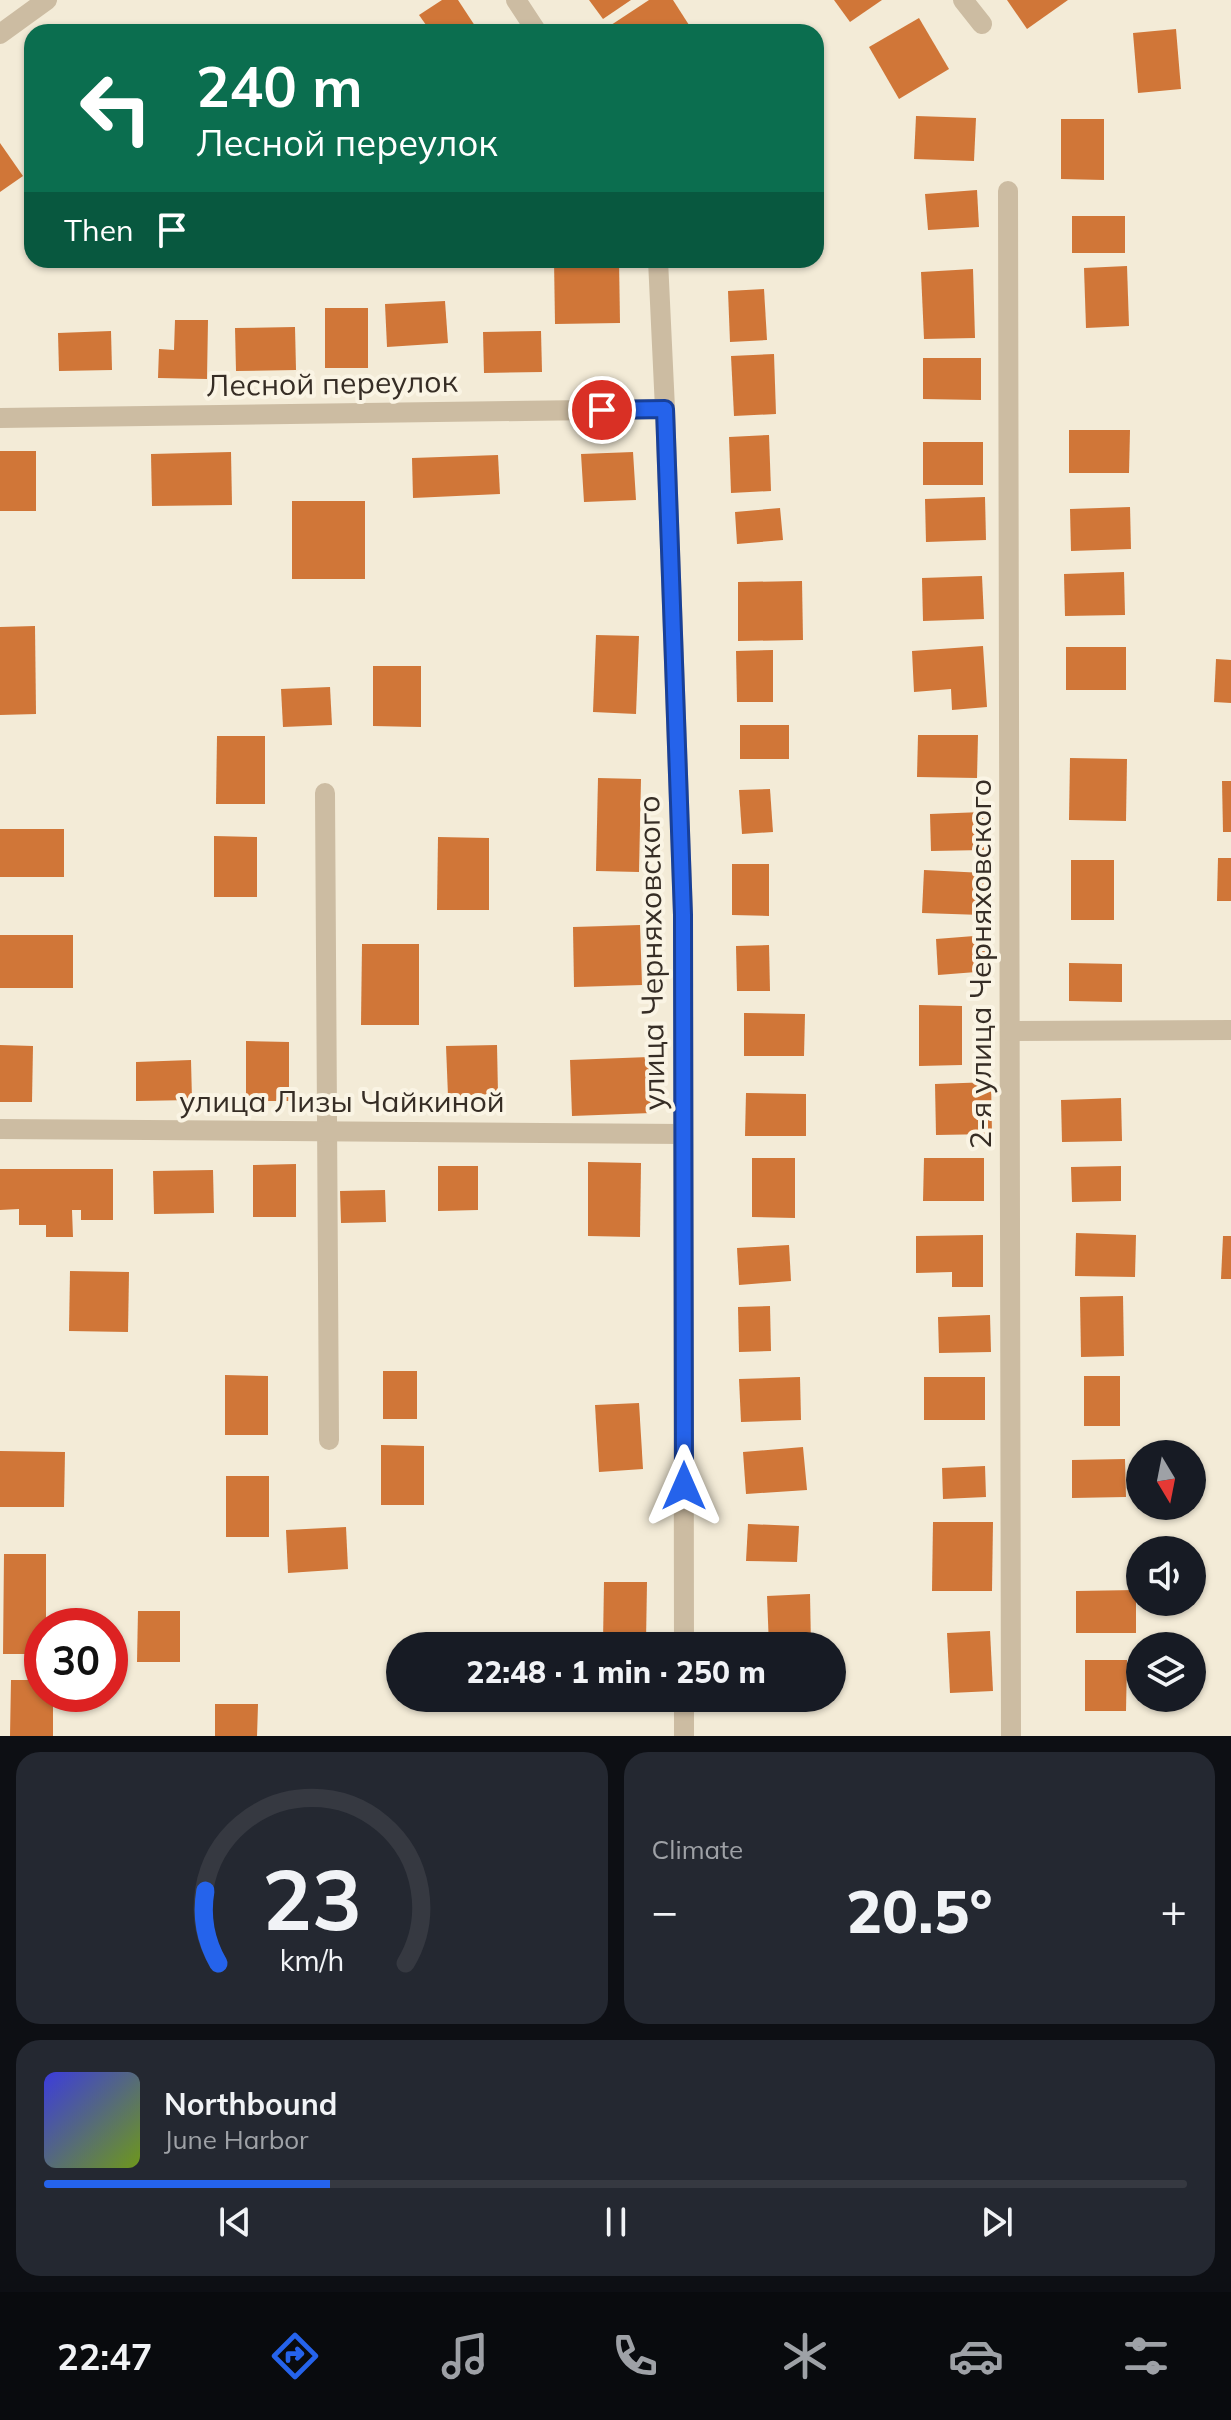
<!DOCTYPE html>
<html lang="en">
<head>
<meta charset="utf-8">
<style>
	:root { --surface:#171b24; --page:#242831; --text:#f1f3f6; --muted:#9ea1a6; --line:#363941; --accent:#2563eb }
	body { margin:0; font-family:Mulish,sans-serif; background:var(--page); color:var(--text); height:100vh; display:flex; flex-direction:column; font-size:30px; white-space:nowrap }
	* { box-sizing:border-box; margin:0 }
	p { font-size:26px; color:var(--muted) }
	.icon { flex:none; width:44px; height:44px; fill:none; stroke:currentColor; stroke-width:2; stroke-linecap:round; stroke-linejoin:round }
	.map { position:relative; height:1736px; overflow:hidden }
	.side { display:flex; flex-direction:column; gap:16px; padding:16px; background:#0d0f14; flex:1 }
	.side>* { flex:none }
	.guide { position:absolute; left:24px; top:24px; width:800px; height:244px; border-radius:24px; box-shadow:0 2px 6px #0004; background:#0b6e4f; color:#fff; overflow:hidden }
	.needle { width:52px; rotate:170deg }
	.tools { position:absolute; left:1126px; top:1440px; display:grid; gap:16px }
	.tools a { display:grid; place-items:center; width:80px; height:80px; border-radius:50%; background:var(--surface); box-shadow:0 2px 6px #0004; font-size:40px }
	.speed { position:absolute; left:24px; top:1608px; display:flex; gap:16px; font-size:40px; font-weight:700; text-align:center }
	.speed>* { display:grid; place-content:center; width:104px; height:104px; border-radius:50%; background:var(--surface); box-shadow:0 2px 6px #0004; line-height:1 }
	.speed .limit { border:12px solid #d22; background:#fff; color:#111 }
	.pin { position:absolute; display:grid; place-items:center; width:68px; height:68px; color:#fff; margin:-34px; border:4px solid #fff; border-radius:50%; box-shadow:0 2px 8px #0007 }
	.me { position:absolute; width:88px; margin:-44px; rotate:0deg; stroke-linejoin:round; filter:drop-shadow(0 0 6px #0008) }
	.turn { display:flex; align-items:center; gap:28px; height:168px; padding:0 40px; font-size:36px }
	.turn .icon { width:104px; height:104px; stroke-width:2.5 }
	.turn b { display:block; font-size:56px; line-height:68px }
	.then { display:flex; align-items:center; height:76px; padding:0 40px; background:#0003; gap:16px; font-size:30px }
	.big { font-size:60px; font-weight:800; line-height:1.1 }
	.side .widget { flex:1; display:flex; flex-direction:column; justify-content:center; gap:12px; min-width:0; padding:0 28px; border-radius:24px; background:var(--page) }
	.side .dial { align-items:center; gap:0 }
	.dial svg { height:208px; overflow:visible; fill:none; stroke:var(--line); stroke-width:7; stroke-linecap:round; text-anchor:middle }
	.dial text { fill:var(--text); stroke:none }
	.song { display:flex; align-items:center; gap:24px }
	.cover { width:96px; height:96px; border-radius:12px; background:linear-gradient(135deg,hsl(240 70% 55%),hsl(80 70% 35%)) }
	.played { height:8px; border-radius:4px; background:linear-gradient(90deg,var(--accent) 25%,var(--line) 25%) }
	.keys { display:flex; justify-content:space-around; direction:ltr }
	.heat { display:flex; justify-content:space-between; align-items:center; font-size:44px; direction:ltr }
	.side .tiles { flex:1; display:grid; gap:16px; grid-template-columns:1fr 1fr }
	.widget:last-child { grid-column:span 2 }
	.trip { position:absolute; left:386px; top:1632px; width:460px; height:80px; border-radius:40px; background:var(--surface); box-shadow:0 2px 6px #0004; font-weight:800; line-height:80px; text-align:center }
	.tab-bar { display:flex; height:128px; justify-content:space-around; align-items:center; background:#090b0e; color:var(--muted) }
	.tab-bar .icon { width:56px; height:56px }
	.tab-bar .active { color:var(--accent) }
	.tab-bar b { font-size:36px; color:var(--text) }
	.map>svg:first-child { display:block }
	.building { fill:#d07638 }
	.lines { fill:none; stroke-linecap:round; stroke-linejoin:round }
	.minor { stroke:#ccbca2; stroke-width:20 }
	.route-casing { stroke:#184099; stroke-width:20 }
	.route { stroke:#2563eb; stroke-width:14 }
	.labels { text-anchor:middle; dominant-baseline:central; stroke-width:8; stroke-linejoin:round; paint-order:stroke }
	.street-label { font-size:30px; fill:#362d25; stroke:#faf4e4 }
</style>
</head>
<body>
<div class="map">
<svg width="1231" height="1736" viewBox="0 0 1231 1736">
	<rect width="100%" height="100%" fill="#f3ebd7"/>
	<!-- building -->
	<g class="building">
		<path d="M442,0H458L479,32H431L419,15Z"/>
		<path d="M589,0H631L603,19Z"/>
		<path d="M649,0H673L689,25L678,32H607L605,29Z"/>
		<path d="M834,0H882L850,22Z"/>
		<path d="M1007,0H1068L1027,29Z"/>
		<path d="M919,18L949,69L899,99L869,47Z"/>
		<path d="M1176,29L1181,89L1138,93L1133,33Z"/>
		<path d="M916,116L976,118L974,161L914,159Z"/>
		<path d="M1061,119H1104V180L1061,179Z"/>
		<path d="M0,143L23,176L0,192Z"/>
		<path d="M977,190L979,227L928,230L925,194Z"/>
		<rect x="1072" y="216" width="53" height="37"/>
		<path d="M554,260H619L620,323L555,324Z"/>
		<rect x="731" y="260" width="32" height="3"/>
		<path d="M1127,266L1129,326L1086,328L1084,268Z"/>
		<path d="M973,269L975,338L924,339L921,272Z"/>
		<path d="M764,289L767,340L730,342L728,291Z"/>
		<path d="M445,301L448,343L387,347L385,304Z"/>
		<rect x="325" y="308" width="43" height="60"/>
		<path d="M175,320H208L207,379L158,378L159,349L174,350Z"/>
		<path d="M295,327L296,370L236,371L235,328Z"/>
		<path d="M111,331L112,370L59,371L58,333Z"/>
		<path d="M541,331L542,372L484,373L483,332Z"/>
		<path d="M774,354L776,414L734,416L731,356Z"/>
		<path d="M923,358H981V400L923,399Z"/>
		<path d="M1069,430H1130L1129,473H1069Z"/>
		<path d="M769,435L771,491L731,493L729,437Z"/>
		<rect x="923" y="442" width="60" height="43"/>
		<rect x="0" y="451" width="36" height="60"/>
		<path d="M231,452L232,505L152,506L151,454Z"/>
		<path d="M633,452L636,500L584,502L581,454Z"/>
		<path d="M498,455L500,494L413,498L412,458Z"/>
		<path d="M985,497L986,540L926,542L925,499Z"/>
		<rect x="292" y="501" width="73" height="78"/>
		<path d="M1130,507L1131,549L1071,551L1070,509Z"/>
		<path d="M780,508L783,540L737,544L735,512Z"/>
		<path d="M1124,572L1125,615L1065,616L1064,574Z"/>
		<path d="M982,576L984,619L923,621L922,578Z"/>
		<path d="M802,581L803,640L738,641V582Z"/>
		<path d="M35,626L36,714L0,715V627Z"/>
		<path d="M596,635L639,636L636,714L593,712Z"/>
		<path d="M983,646L987,707L952,710L951,689L914,692L912,651Z"/>
		<rect x="1066" y="647" width="60" height="43"/>
		<path d="M773,650V702H737L736,651Z"/>
		<path d="M1216,659L1231,660V703L1214,702Z"/>
		<path d="M373,666H421V727L373,726Z"/>
		<path d="M330,687L332,725L283,727L281,689Z"/>
		<rect x="740" y="725" width="49" height="34"/>
		<path d="M918,735H978L977,778L917,777Z"/>
		<path d="M217,736H265V804H216Z"/>
		<path d="M1070,758L1127,759L1126,821L1069,820Z"/>
		<path d="M598,778L641,779L639,872L596,871Z"/>
		<path d="M1222,781H1231V832H1223Z"/>
		<path d="M770,789L773,832L742,834L739,790Z"/>
		<path d="M983,812L984,850L931,851L930,814Z"/>
		<rect x="0" y="829" width="64" height="48"/>
		<path d="M214,836L257,837V897H214Z"/>
		<path d="M438,837L489,838V910H437Z"/>
		<path d="M1218,858H1231V901H1217Z"/>
		<rect x="1071" y="860" width="43" height="60"/>
		<path d="M732,864H769V916L732,915Z"/>
		<path d="M924,870L984,873L982,915L922,913Z"/>
		<path d="M640,925L642,985L574,987L573,927Z"/>
		<rect x="0" y="935" width="73" height="53"/>
		<path d="M987,935L989,971L938,975L936,939Z"/>
		<path d="M362,944H419V1025H361Z"/>
		<path d="M769,945L770,991H737L736,946Z"/>
		<path d="M1069,963L1122,964V1002L1069,1001Z"/>
		<path d="M919,1005L962,1006V1065L919,1066Z"/>
		<path d="M744,1013L805,1014L804,1056H744Z"/>
		<path d="M246,1041L289,1042V1101H246Z"/>
		<path d="M0,1045L33,1046L32,1102H0Z"/>
		<path d="M497,1045L498,1094L448,1096L446,1046Z"/>
		<path d="M649,1057L651,1113L572,1116L570,1060Z"/>
		<path d="M191,1060L192,1100L136,1101V1062Z"/>
		<path d="M991,1082L992,1134L936,1135L935,1084Z"/>
		<path d="M746,1093L806,1094V1136H745Z"/>
		<path d="M1121,1098L1122,1141L1062,1142L1061,1100Z"/>
		<path d="M752,1158H795V1218L752,1217Z"/>
		<path d="M924,1158H984V1201H923Z"/>
		<path d="M588,1162L641,1163L640,1237L588,1236Z"/>
		<path d="M296,1164V1217H253V1165Z"/>
		<path d="M438,1166H478V1210L438,1211Z"/>
		<path d="M1121,1166V1201L1072,1202L1071,1167Z"/>
		<path d="M0,1169H113V1220H81V1210H72L73,1237H46V1225H19V1209L0,1210Z"/>
		<path d="M213,1170L214,1213L154,1214L153,1171Z"/>
		<path d="M385,1190L386,1222L341,1223L340,1191Z"/>
		<path d="M1076,1233L1136,1235L1135,1277L1075,1276Z"/>
		<path d="M983,1235V1287H952V1272L916,1273V1236Z"/>
		<path d="M1223,1236H1231V1279H1221Z"/>
		<path d="M789,1245L791,1281L739,1285L737,1248Z"/>
		<path d="M70,1271L129,1272L128,1332L69,1331Z"/>
		<path d="M1123,1296L1124,1356L1081,1357L1080,1297Z"/>
		<path d="M770,1306L771,1351L739,1352L738,1307Z"/>
		<path d="M990,1315L991,1352L939,1353L938,1317Z"/>
		<rect x="383" y="1371" width="34" height="48"/>
		<path d="M225,1375L268,1376V1435H225Z"/>
		<rect x="1084" y="1376" width="36" height="50"/>
		<path d="M800,1377L801,1420L741,1422L739,1379Z"/>
		<rect x="924" y="1377" width="61" height="43"/>
		<path d="M639,1403L643,1469L599,1472L595,1405Z"/>
		<path d="M381,1445L424,1446V1505H381Z"/>
		<path d="M803,1447L807,1490L746,1494L743,1452Z"/>
		<path d="M0,1451L65,1452L64,1507H0Z"/>
		<path d="M1125,1459L1126,1497L1072,1498V1460Z"/>
		<path d="M985,1466L986,1497L943,1499L942,1468Z"/>
		<rect x="226" y="1476" width="43" height="61"/>
		<path d="M933,1522H993L992,1591H932Z"/>
		<path d="M748,1524L799,1526L797,1562L746,1561Z"/>
		<path d="M346,1527L348,1569L288,1573L286,1530Z"/>
		<path d="M4,1554H46V1626H42V1654H3Z"/>
		<path d="M604,1582H647L646,1642H603Z"/>
		<path d="M1136,1590V1633H1076V1591Z"/>
		<path d="M810,1594L811,1646H769L767,1596Z"/>
		<path d="M138,1611H180V1662H137Z"/>
		<path d="M990,1631L993,1691L950,1693L947,1633Z"/>
		<path d="M1085,1660H1127L1126,1711H1085Z"/>
		<path d="M11,1680H42V1694H53V1736H10Z"/>
		<path d="M215,1704H258L257,1736H215Z"/>
	</g>
	<g class="lines">
		<!-- minor -->
		<g class="minor">
			<path d="M516,0L537,32"/>
			<path d="M963,0L982,24"/>
			<path d="M0,34L47,0"/>
			<path d="M1008,191L1011,1736"/>
			<path d="M658,260L665,409L683,915L684,1646"/>
			<path d="M0,418L665,409"/>
			<path d="M325,793L329,1440"/>
			<path d="M1010,1031L1231,1030"/>
			<path d="M0,1129L683,1134"/>
			<path d="M684,1698V1736"/>
		</g>
	</g>
	<g class="lines">
		<defs>
			<path id="route" d="M602,410L665,409L683,915L684,1486"/>
		</defs>
		<!-- route casing -->
		<use href="#route" class="route-casing"/>
		<!-- route -->
		<use href="#route" class="route"/>
	</g>
	<g class="labels">
		<!-- street labels -->
		<g class="street-label">
			<text transform="translate(332 383) rotate(-1)">Лесной переулок</text>
			<text transform="translate(651 953) rotate(-91)">улица Черняховского</text>
			<text transform="translate(980 964) rotate(-90)">2-я улица Черняховского</text>
			<text x="342" y="1101">улица Лизы Чайкиной</text>
		</g>
	</g>
</svg>
<div class="tools">
<a><svg class="needle" viewBox="-14 -14 28 28"><path d="M0-13l5 13h-10z" fill="#e53935"/><path d="M0 13l5-13h-10z" fill="#9ea1a6"/></svg></a>
<a><svg class="icon" aria-label="sound" viewBox="0 0 24 24"><path d="M4 9h4l5-4v14l-5-4H4zM17 9q2 3 0 6"/></svg></a>
<a><svg class="icon" aria-label="layers" viewBox="0 0 24 24"><path d="M12 4l9 5-9 5-9-5zM3 14l9 5 9-5"/></svg></a>
</div>
<div class="speed"><div class="limit">30</div></div>
<div class="pin" style="left:602px;top:410px;background:#d93025"><svg class="icon" aria-label="arrive" viewBox="0 0 24 24"><path d="M6 21V4h12l-3 4 3 4H6"/></svg></div>
<svg class="me" style="left:684px;top:1486px" viewBox="-20 -20 40 40"><path d="M0-17L14 15 0 8-14 15z" fill="#2563eb" stroke="#fff" stroke-width="4"/></svg>
<div class="trip">22:48 · 1 min · 250 m</div>
<div class="guide">
<div class="turn"><svg class="icon" aria-label="left" viewBox="0 0 24 24"><path d="M17 20v-9H6M10 6l-5 5 5 5"/></svg><div><b>240 m</b>Лесной переулок</div></div>
<div class="then">Then<svg class="icon" aria-label="arrive" viewBox="0 0 24 24"><path d="M6 21V4h12l-3 4 3 4H6"/></svg></div>
</div>
</div>
<section class="side">
<div class="tiles">
<div class="widget dial"><svg viewBox="0 0 100 80">
<path d="M14 69A42 42 0 1 1 86 69"/>
<path d="M14 69A42 42 0 0 1 9 41" stroke="#2563eb"/>
<text x="50" y="56" font-size="32" font-weight="700">23</text>
<text x="50" y="72" font-size="11">km/h</text>
</svg></div>
<div class="widget"><p>Climate</p>
<div class="heat"><a>−</a><b class="big">20.5°</b><a>+</a></div>
</div>
<div class="widget">
<div class="song"><i class="cover"></i><div><b>Northbound</b><p>June Harbor</p></div></div>
<div class="played"></div>
<div class="keys"><svg class="icon" aria-label="previous" viewBox="0 0 24 24"><path d="M18 5L8 12l10 7zM5 5v14"/></svg><svg class="icon" aria-label="pause" viewBox="0 0 24 24"><path d="M8 5v14M16 5v14"/></svg><svg class="icon" aria-label="next" viewBox="0 0 24 24"><path d="M6 5l10 7-10 7zM19 5v14"/></svg></div>
</div>
</div>
</section>
<nav class="tab-bar">
<b>22:47</b>
<svg class="icon active" aria-label="directions" viewBox="0 0 24 24"><path d="M12 3l9 9-9 9-9-9zM9 14v-3h6M13 9l2 2-2 2"/></svg>
<svg class="icon" aria-label="music" viewBox="0 0 24 24"><path d="M9 18V5l10-2v13"/><circle cx="6" cy="18" r="3"/><circle cx="16" cy="16" r="3"/></svg>
<svg class="icon" aria-label="phone" viewBox="0 0 24 24"><path d="M5 4h4l2 5-3 2q2 4 5 5l2-3 5 2v4C11 20 4 13 5 4z"/></svg>
<svg class="icon" aria-label="climate" viewBox="0 0 24 24"><path d="M12 3v18M4 7l16 10M4 17L20 7"/></svg>
<svg class="icon" aria-label="car" viewBox="0 0 24 24"><path d="M5 17H2v-5l4-1 3-4h7l3 4 3 1v5h-3M9 17h6M6 11h13"/><circle cx="7" cy="17" r="2"/><circle cx="17" cy="17" r="2"/></svg>
<svg class="icon" aria-label="filters" viewBox="0 0 24 24"><path d="M4 7h16M4 17h16"/><circle cx="9" cy="7" r="2"/><circle cx="15" cy="17" r="2"/></svg>
</nav>
</body>
</html>
